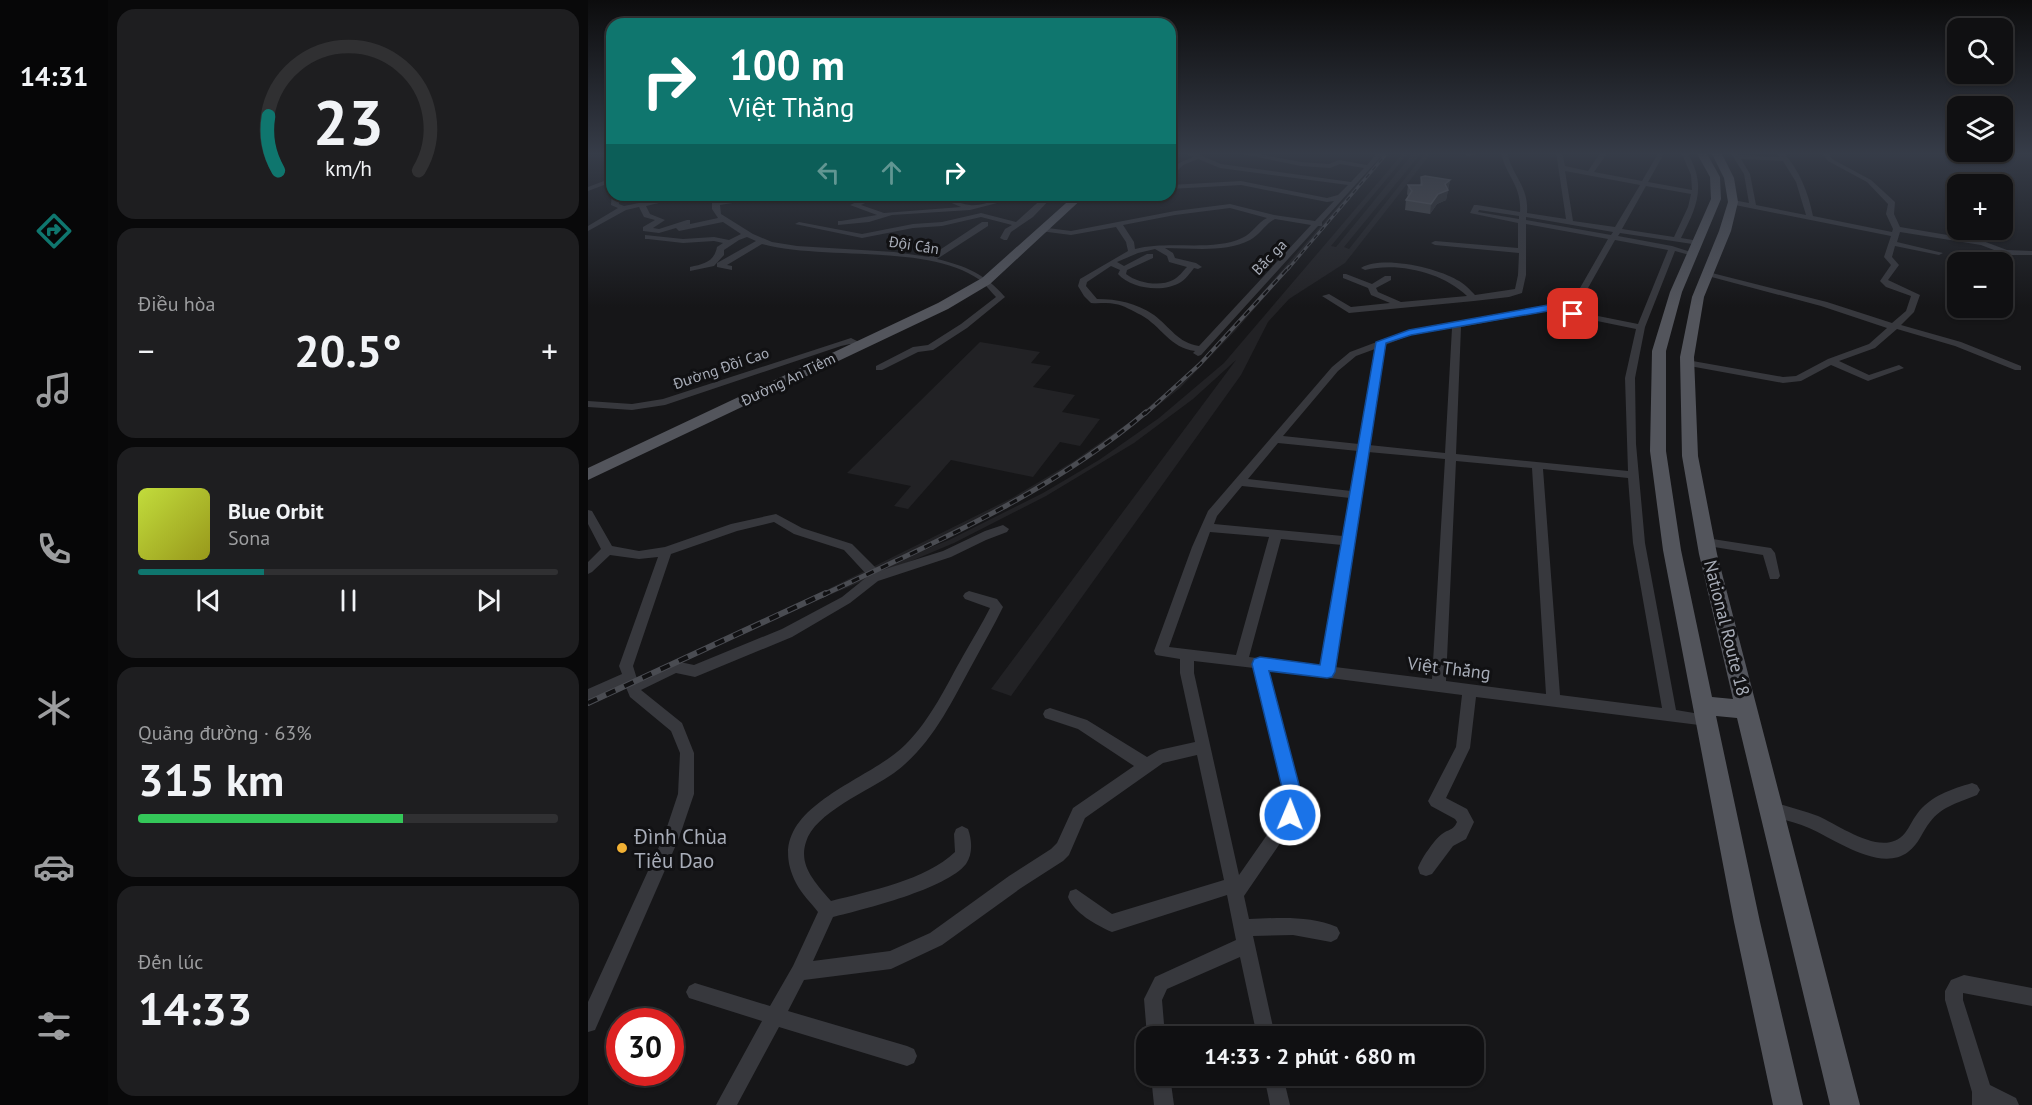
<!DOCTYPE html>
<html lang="vi">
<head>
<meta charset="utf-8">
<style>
	:root { --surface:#101012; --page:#1e1e20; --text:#f1f3f6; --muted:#9c9d9f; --line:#303032; --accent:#0f766e }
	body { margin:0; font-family:"PT Sans",sans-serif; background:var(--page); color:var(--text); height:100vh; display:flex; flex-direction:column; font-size:22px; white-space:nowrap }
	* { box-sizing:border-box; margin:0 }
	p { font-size:20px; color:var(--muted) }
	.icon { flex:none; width:33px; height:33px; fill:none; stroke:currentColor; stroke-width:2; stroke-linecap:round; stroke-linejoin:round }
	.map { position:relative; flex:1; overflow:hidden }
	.details { display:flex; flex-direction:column; gap:9px; padding:9px; background:#09090a; width:480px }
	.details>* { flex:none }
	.hud { position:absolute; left:18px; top:18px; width:570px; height:183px; border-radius:18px; box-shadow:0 2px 4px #0004,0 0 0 2px var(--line); background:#0f766e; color:#fff; overflow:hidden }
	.fabs { position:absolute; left:1359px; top:18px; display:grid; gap:12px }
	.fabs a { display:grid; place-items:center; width:66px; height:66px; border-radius:12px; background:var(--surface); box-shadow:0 2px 4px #0004,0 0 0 2px var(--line); font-size:30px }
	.speed { position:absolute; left:18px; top:1008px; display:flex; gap:12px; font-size:30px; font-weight:700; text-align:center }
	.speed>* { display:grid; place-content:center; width:78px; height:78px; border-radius:50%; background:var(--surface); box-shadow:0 2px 4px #0004,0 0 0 2px var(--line); line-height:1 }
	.speed .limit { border:9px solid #d22; background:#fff; color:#111 }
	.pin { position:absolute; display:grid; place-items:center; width:51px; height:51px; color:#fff; margin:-26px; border-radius:12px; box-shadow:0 3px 9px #0006 }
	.me { position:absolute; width:66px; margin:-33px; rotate:1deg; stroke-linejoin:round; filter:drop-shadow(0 0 4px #0008) }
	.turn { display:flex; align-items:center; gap:21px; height:126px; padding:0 24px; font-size:27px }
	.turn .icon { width:78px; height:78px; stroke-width:2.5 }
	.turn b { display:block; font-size:42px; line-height:51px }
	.lanes { display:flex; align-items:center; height:57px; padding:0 24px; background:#0003; justify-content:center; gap:30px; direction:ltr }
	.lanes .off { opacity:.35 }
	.big { font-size:45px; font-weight:600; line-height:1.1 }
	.details .card { flex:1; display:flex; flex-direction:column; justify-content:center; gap:9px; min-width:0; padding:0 21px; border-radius:18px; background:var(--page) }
	.details .dial { align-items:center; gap:0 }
	.dial svg { height:156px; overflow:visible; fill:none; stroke:var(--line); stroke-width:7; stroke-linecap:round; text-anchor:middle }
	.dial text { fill:var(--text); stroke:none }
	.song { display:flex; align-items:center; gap:18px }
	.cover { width:72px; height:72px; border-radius:9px; background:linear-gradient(135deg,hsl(70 70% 55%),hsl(60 70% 35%)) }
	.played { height:6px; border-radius:3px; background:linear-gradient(90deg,var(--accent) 30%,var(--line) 30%) }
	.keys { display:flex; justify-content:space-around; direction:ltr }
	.heat { display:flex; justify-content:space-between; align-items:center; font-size:33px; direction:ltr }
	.charge { height:9px; border-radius:4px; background:linear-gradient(90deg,#34c759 63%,var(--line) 0) }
	.trip { position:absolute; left:548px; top:1026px; width:348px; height:60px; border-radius:18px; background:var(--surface); box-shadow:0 2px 4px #0004,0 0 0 2px var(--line); font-weight:600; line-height:60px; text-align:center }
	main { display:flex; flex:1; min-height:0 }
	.tabs { display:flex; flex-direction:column; width:108px; justify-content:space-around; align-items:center; background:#060607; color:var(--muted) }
	.tabs .icon { width:42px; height:42px }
	.tabs .selected { color:var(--accent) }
	.tabs b { font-size:27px; color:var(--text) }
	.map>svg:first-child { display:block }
	.built { fill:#222225 }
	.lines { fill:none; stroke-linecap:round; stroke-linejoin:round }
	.minor { fill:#37383d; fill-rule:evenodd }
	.primary { fill:#53555c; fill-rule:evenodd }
	.rail-far3-casing { stroke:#4a4c52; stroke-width:3 }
	.rail-far2-casing { stroke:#4a4c52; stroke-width:4 }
	.rail-far1-casing { stroke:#4a4c52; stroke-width:5 }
	.rail-casing { stroke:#4a4c52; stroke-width:6 }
	.rail-far3 { stroke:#111113; stroke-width:1.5; stroke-dasharray:5; stroke-linecap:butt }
	.rail-far2 { stroke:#111113; stroke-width:2; stroke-dasharray:7; stroke-linecap:butt }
	.rail-far1 { stroke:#111113; stroke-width:3; stroke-dasharray:8; stroke-linecap:butt }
	.rail { stroke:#111113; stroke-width:4; stroke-dasharray:10; stroke-linecap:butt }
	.wall { fill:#47494d }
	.shaded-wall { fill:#2f3033 }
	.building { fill:#525359; stroke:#5f6168; stroke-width:1.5 }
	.route { fill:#1a73e8; stroke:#114b97; stroke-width:1.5 }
	.poi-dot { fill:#f2b134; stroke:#111113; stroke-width:2 }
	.labels { text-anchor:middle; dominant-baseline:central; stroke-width:6; stroke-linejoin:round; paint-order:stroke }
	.far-street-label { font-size:15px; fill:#a8adb8; stroke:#111113 }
	.street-label { font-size:18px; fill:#a8adb8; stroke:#111113 }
	.near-poi-label { font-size:21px; fill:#a8adb8; stroke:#111113; text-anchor:start }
</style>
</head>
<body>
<main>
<nav class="tabs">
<b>14:31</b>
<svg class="icon selected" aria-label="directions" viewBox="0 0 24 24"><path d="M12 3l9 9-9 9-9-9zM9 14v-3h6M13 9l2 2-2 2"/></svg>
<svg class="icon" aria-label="music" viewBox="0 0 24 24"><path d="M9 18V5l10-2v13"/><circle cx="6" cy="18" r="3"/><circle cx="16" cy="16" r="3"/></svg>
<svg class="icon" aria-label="phone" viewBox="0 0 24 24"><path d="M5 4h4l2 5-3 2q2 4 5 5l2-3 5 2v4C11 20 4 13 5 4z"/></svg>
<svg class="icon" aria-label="climate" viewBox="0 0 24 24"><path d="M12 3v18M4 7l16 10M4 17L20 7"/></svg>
<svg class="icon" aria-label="car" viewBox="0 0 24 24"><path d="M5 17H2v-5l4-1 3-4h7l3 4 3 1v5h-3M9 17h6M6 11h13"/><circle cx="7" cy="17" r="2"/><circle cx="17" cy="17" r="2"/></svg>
<svg class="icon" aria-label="filters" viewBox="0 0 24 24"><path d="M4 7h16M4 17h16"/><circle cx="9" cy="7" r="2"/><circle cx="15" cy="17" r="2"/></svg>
</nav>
<section class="details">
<div class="card dial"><svg viewBox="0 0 100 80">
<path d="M14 69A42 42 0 1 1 86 69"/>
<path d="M14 69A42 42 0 0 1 9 41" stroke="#0f766e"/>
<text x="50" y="56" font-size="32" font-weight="700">23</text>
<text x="50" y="72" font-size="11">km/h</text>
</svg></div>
<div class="card"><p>Điều hòa</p>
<div class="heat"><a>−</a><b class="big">20.5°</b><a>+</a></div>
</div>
<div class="card">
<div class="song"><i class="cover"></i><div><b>Blue Orbit</b><p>Sona</p></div></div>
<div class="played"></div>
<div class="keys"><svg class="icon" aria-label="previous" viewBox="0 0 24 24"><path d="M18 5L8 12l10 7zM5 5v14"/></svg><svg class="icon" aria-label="pause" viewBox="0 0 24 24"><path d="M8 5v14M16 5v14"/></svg><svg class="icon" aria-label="next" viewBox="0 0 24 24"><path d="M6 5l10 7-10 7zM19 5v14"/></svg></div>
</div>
<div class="card"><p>Quãng đường · 63%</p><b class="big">315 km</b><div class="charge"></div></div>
<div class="card"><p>Đến lúc</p><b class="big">14:33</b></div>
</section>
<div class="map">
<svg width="1444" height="1105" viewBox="0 0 1444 1105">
	<rect width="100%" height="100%" fill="#161618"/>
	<!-- built -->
	<g class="built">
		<path d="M798,152H803L648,330L592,388L532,436L466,480L389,523L318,557L361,540L455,493L511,460L571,418L636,363L816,152H821L743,246L748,247L826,152H834L756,247L761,249L838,152H844L757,263L701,299L680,322L653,375L423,696L403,689L648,360L605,399L546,443L458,496L366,543L220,604L0,706V700L216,601L424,498L486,461L543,421L597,377L621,353Z"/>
		<path d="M392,342L452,352L443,363L463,366L445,387L487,395L474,412L512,419L492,446L472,442L445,477L363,460L320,509L306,506L323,486L259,473Z"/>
	</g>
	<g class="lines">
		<!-- minor -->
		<g class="minor">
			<path d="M17,152H24V156Z"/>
			<path d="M595,152H605L633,164L763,182L776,168L752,164L742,168L713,166L644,152H660L713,162L741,164L751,160L779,165L790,152H797L734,222V226H730L613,355L610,356L605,353L607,351C582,348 573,326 553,315C545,311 535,305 527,304C519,302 511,304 503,303L496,296L490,286L492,279L540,251L538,242L528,227L483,235L452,231V227L483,231L587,211L642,204L686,215L727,221L746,201L739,202L653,185L582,189V185L653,181L739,198L750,195L760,185L632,168L610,159L595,165L582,178V172L591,163L605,157ZM642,208L679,218C669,223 665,233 654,238C624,252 581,240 547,249L546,242L535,225L587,215ZM687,219L723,225L611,346C590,343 582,327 566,315C548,303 530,299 509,299L498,286L499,282L523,266L532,270L530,274C543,289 576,293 593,282C598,279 602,273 606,268L610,269L614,267L608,263L587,258L585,253L577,248C604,248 637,253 662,240C672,235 676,225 687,219ZM567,249L579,256L581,262L599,267C595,271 591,277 585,280C572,287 549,283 538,274L539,270L565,258V254H559L536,266L529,262L550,253Z"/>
			<path d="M878,152H897L880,156L877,154Z"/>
			<path d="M913,152H919C924,176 941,186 939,213L978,219L968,152H974L977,166L1000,171L1013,152H1020L1006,172L1054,181L1071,152H1077L1060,182L1104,190L1103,175L1093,152H1099C1119,186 1109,206 1093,238L1111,241V245L1032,233L1030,236L1084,246L1109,254L1105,256L1087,251L1057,327L1047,378L1048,444L1057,543L1088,710L1124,716L1126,720L1124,724L1119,726L888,697L882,748L858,798L879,809L886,822L878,839L865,846L844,874L838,876L832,874L830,868C833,859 846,840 854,834C860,829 865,831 869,822L867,819L843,806L840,801L868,747L874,695L680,670L714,799L708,820L656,896L661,919C690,918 721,915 749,927L752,933L749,939L743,942L705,935L665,936L687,1036H669L652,957L579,989L574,1000L577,1036H559L556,999L567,977L648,940L639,895L524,932C508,925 486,913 480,897L482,891L488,889L524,914L636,880L609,755L575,763L497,818L481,855L475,861L433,888L354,945L303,969L216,980L200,1011L319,1046L326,1049L329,1056L326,1063L319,1066L191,1027L149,1105H128L174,1021L101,998L98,992L101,986L107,983L182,1006L205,966L230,912C223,903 213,893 208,883C170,808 279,784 318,744C343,719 358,686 375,656C384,640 394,624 402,608L377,599L375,596L377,593L381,591L409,599L415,607C406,626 395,644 385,663C363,703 344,745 306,773C282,790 226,813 218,842C210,866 228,883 243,901C282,891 338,880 367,852L366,834L368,829L374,826L380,829C384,840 385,854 378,864C358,889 277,909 245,917L225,961L302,951L342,933L421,876L463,849L469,843L485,808L546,766L490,729L457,718L455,714L457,710L462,708L499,720L559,757L571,750L607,742L592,673V659L568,655L566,651L604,547L620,511L744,367L762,352L818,331L984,302L1020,239L938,224V275L934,293L921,297L886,301L761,313L734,296L741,294L763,307L802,303L783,295L780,288L755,278V274H758L784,284L797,276H803V280L788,288L790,292L813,302L879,296C854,272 810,262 777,270L773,268C794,255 849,268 869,280C876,283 882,290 887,295L927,289L930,275L931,253L847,245L843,243L847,241L930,248V223L882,213L886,205H889L932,212C934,185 917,175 913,152ZM977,171L1052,185L1027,227L985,221ZM1058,186L1103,194L1100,207L1086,237L1034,229ZM891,210L931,216V219L890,212ZM938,217L1025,232L1023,235L938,220ZM1027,240L1080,250L1050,324L990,312L991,304ZM982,307L981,310H975V314L1048,329L1037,378L1040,471L868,454L873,327ZM864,328L857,453L781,445L797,345L823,335ZM787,349L771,444L695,436L750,371L768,356ZM690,443L770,451L763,491L660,479ZM780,452L857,459L844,679L747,667ZM868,461L944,468L958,694L858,681ZM955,469L1040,478L1045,543L1074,708L972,695ZM654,486L762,498L755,536L626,524L629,516ZM622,532L681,537L648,655L581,647ZM693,539L754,545L733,666L661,657ZM606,661L666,668L698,799L695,812L651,875L606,673Z"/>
			<path d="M1142,152H1149L1150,155L1192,157L1188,152H1195C1212,171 1220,192 1225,216L1304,232L1305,229L1298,214L1300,204L1279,182L1240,161L1233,152H1240L1244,159L1283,180L1307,202L1306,214L1312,227L1395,241L1419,250L1444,251V255H1419L1393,245L1312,232L1309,242L1355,253L1351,255L1307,246L1304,257L1311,265L1300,280L1332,295L1326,312L1313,325L1373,342L1433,366V370H1427L1367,346L1309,329L1287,348L1251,361L1281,375L1311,365L1316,368L1280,381L1243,365L1213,381L1195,383L1096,365L1094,363L1099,360L1195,377L1208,376L1240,359L1281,344L1299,328L1233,306L1116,275V271L1239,302L1304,323L1318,311L1323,296L1298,287L1292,281L1303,265L1296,257L1303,236L1142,204L1141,202L1145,200L1161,203L1156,174ZM1153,159L1195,161L1208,182L1218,215L1168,205L1162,174Z"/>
			<path d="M24,178V182L0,191V187Z"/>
			<path d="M24,194L31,195V204L36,206L90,195H105L58,206L62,214L77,220L65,228L71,229L99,220H102V224L93,226L130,218L124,209V195H132V200L178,195L175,198L132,205L133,214L165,234L184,242L209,246L306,252L341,257L394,222H400V226L349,259C378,266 397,274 417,297L379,328L345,350L330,352L294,370H288V366L325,347L340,345L373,324L408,297C403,292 398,285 392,280C339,243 237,261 174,244L139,265L144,266V270L129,267V263L168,241L159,237L151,240L136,250V255L126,266L102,271V267C116,264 126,262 129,247L135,243L126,241L95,243L60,239H57V235L95,239L126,237L141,240L153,234L135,222L91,231L88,228L71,233L55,231V227L67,220L56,217L51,207L38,210L0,231V226L30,208L23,205Z"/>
			<path d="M284,195H294L273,205L296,213L373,207L345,195C359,195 369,204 382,205C397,207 413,195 429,195L413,202L382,210L304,215L281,222L250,225V221H253L289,215L262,205Z"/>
			<path d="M458,195H466L445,217L423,232L419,240H416L412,238L417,229L424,225L393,217L354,226L325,228L274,238L207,224L211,222L274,234L325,224L354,222L393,213L428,222Z"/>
			<path d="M263,338L277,345L272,348L262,344L253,346L77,405L44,410L0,407V401L44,404L75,399Z"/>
			<path d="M0,510L4,511L24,546L51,551L77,547L143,524L188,514L214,528L264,544L291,571L355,551L397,531L415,525L421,529L419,532L398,540L363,557L290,581L262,603L204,637L112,675L107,677L88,673L53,690L94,723L106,753V794L91,838L7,1030L0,1032V1002L76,836L90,794L92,753L83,731L42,697L37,685L0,702V689L34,674L31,666L70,557L51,559L22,555L4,572L0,574V562L13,549L0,524ZM186,522L206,534L256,550L280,576L254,597L194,629L106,665L87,661L49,679L45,666L83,554L149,531Z"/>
			<path d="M1118,538L1183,548L1187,553L1192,576L1190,579H1182L1175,555L1114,545L1112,542Z"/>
			<path d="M1384,783L1389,785L1392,790L1389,795C1372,802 1354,806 1342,822C1334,832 1331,844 1320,852C1292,873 1247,839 1221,828C1207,822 1191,819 1176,813L1174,808L1176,803L1182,801C1198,806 1214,810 1230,816C1253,826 1296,859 1317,833C1322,827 1324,820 1329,814C1342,796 1364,789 1384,783Z"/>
			<path d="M1376,975L1444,988V1006L1375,993V1000L1402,1085L1428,1098L1431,1105H1384V1092L1357,1000V991L1363,980Z"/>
			<path d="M563,1076H582L586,1105H566Z"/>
			<path d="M676,1076H695L702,1105H682Z"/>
		</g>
		<!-- primary -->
		<g class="primary">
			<path d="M1108,152H1118L1132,177L1133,199L1094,292L1078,351V451L1093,550L1124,697L1145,699L1111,554L1094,456L1092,357L1104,297L1131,231L1140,202L1136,178L1123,152H1133L1146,178L1150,202L1143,231L1116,297L1106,357L1110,456L1129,554L1272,1105H1242L1149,718L1128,716L1172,922L1215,1105H1185L1146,922L1075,550L1062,451L1064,351L1082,292L1123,199L1122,177Z"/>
			<path d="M487,195H498L402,284L360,309L0,480V468L350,303L394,278Z"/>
		</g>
		<defs>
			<path id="rail-far3" d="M700,269L800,152"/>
			<path id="rail-far2" d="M557,414L612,364L701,267"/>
			<path id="rail-far1" d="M235,595C346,543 464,492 558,412"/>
			<path id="rail" d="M0,703L238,593"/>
		</defs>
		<!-- rail-far3 casing -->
		<use href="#rail-far3" class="rail-far3-casing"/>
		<!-- rail-far2 casing -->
		<use href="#rail-far2" class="rail-far2-casing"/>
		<!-- rail-far1 casing -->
		<use href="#rail-far1" class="rail-far1-casing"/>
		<!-- rail casing -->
		<use href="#rail" class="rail-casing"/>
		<!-- rail-far3 -->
		<use href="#rail-far3" class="rail-far3"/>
		<!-- rail-far2 -->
		<use href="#rail-far2" class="rail-far2"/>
		<!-- rail-far1 -->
		<use href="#rail-far1" class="rail-far1"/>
		<!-- rail -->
		<use href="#rail" class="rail"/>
	</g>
	<!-- wall -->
	<path class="wall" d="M833,177L862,180L858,200L849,204L842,214L817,210L818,200L820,196L819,194L820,185H832Z"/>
	<!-- shaded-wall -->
	<path class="shaded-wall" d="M862,180L858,200L849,204L842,214L843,204L857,184Z"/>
	<!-- building -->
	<path class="building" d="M837,176L862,180L857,184L860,190L850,194L843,204L818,200L824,191L820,185H834L833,177Z"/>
	<!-- sky -->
	<linearGradient id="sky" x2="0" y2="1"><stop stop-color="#0c0c0d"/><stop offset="0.5" stop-color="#363c48"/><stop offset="1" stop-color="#363c48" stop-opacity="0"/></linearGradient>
	<rect width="1444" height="307" fill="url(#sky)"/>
	<!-- route -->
	<path class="route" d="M960,305L990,314L985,317L960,311L823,335L798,343L747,672L744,677L739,678L681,671L715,800L708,821L702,823L696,821L693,815L697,800L664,664L666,659L672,657L732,665L788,342L821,330Z"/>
	<!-- markers -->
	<circle class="poi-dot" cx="34" cy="848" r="6"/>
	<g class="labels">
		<!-- far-street labels -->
		<g class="far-street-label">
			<text transform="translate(326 245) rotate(9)">Đội Cấn</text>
			<text transform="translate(681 257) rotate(-46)">Bắc ga</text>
			<text transform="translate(133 368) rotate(-19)">Đường Đồi Cao</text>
			<text transform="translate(200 379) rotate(-26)">Đường An Tiêm</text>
		</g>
		<!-- street labels -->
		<g class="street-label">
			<text transform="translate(1139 628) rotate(76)">National Route 18</text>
			<text transform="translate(861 668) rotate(7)">Việt Thắng</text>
		</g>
		<!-- near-poi labels -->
		<g class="near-poi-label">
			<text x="46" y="836">Đình Chùa<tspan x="46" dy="24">Tiêu Dao</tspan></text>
		</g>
	</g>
</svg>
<div class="fabs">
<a><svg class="icon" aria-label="search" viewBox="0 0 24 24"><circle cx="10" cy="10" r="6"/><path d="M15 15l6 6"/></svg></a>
<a><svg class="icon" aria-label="layers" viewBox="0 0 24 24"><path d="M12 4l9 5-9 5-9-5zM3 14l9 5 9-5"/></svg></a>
<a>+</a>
<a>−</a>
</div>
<div class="speed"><div class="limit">30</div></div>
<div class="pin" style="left:985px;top:314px;background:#d93025"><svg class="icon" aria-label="arrive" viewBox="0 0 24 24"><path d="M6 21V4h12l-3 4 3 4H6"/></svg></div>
<svg class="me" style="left:702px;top:815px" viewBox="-20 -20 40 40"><circle r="17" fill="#1a73e8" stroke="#fff" stroke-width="3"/><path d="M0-11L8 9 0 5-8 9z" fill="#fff"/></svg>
<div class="trip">14:33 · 2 phút · 680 m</div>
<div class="hud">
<div class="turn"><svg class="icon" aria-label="right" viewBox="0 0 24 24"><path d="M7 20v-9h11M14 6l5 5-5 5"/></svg><div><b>100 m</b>Việt Thắng</div></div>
<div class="lanes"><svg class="icon off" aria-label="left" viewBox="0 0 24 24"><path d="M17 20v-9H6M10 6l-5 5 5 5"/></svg><svg class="icon off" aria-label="ahead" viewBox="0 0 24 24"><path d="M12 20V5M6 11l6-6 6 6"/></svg><svg class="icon" aria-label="right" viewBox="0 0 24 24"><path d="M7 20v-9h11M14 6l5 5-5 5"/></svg></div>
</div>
</div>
</main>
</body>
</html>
